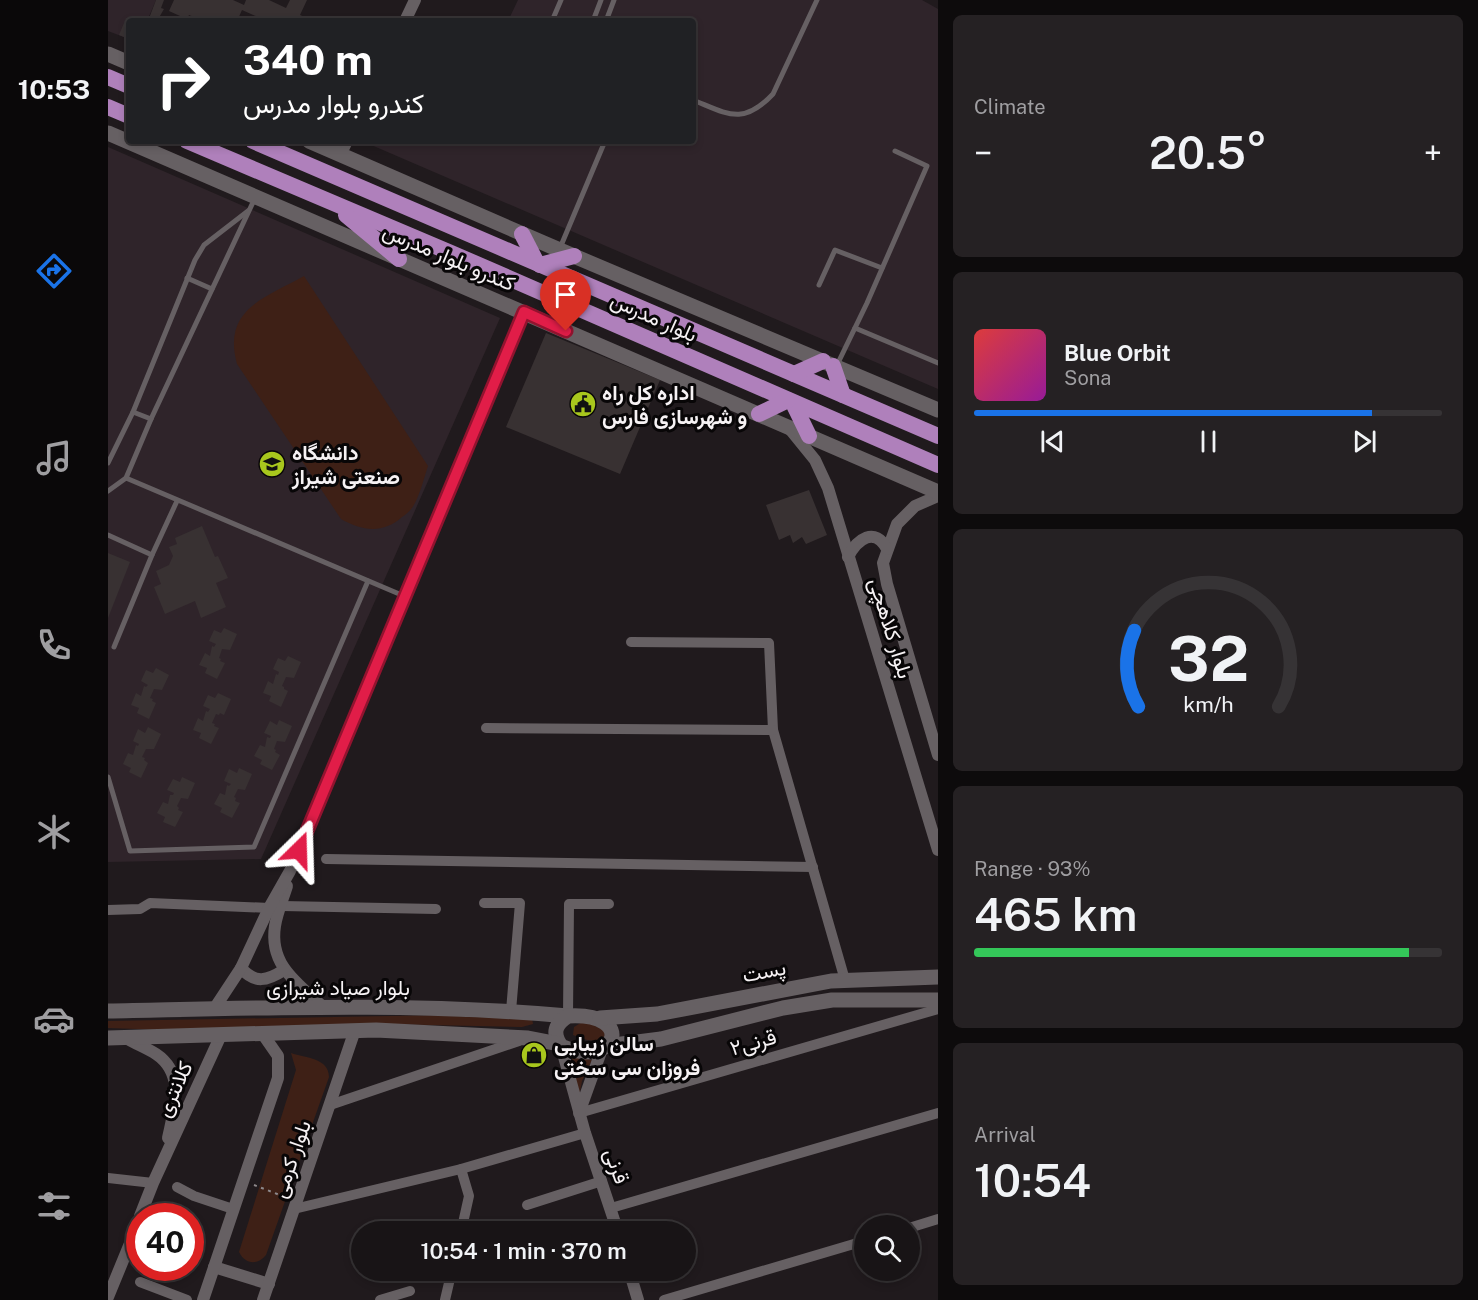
<!DOCTYPE html>
<html lang="en">
<head>
<meta charset="utf-8">
<style>
	:root { --surface:#181416; --page:#252123; --text:#f1f3f6; --muted:#9f9ea1; --line:#363335; --accent:#1a73e8 }
	body { margin:0; font-family:"Public Sans",Vazirmatn,sans-serif; background:var(--page); color:var(--text); height:100vh; display:flex; flex-direction:column; font-size:22px; white-space:nowrap }
	* { box-sizing:border-box; margin:0 }
	p { font-size:20px; color:var(--muted) }
	.icon { flex:none; width:33px; height:33px; fill:none; stroke:currentColor; stroke-width:2; stroke-linecap:round; stroke-linejoin:round }
	.map { position:relative; flex:1; overflow:hidden }
	.sheet { display:flex; flex-direction:column; gap:15px; padding:15px; background:#0d0b0c; width:540px }
	.sheet>* { flex:none }
	.top-card { position:absolute; left:18px; top:18px; width:570px; height:126px; border-radius:6px; box-shadow:0 3px 9px #0003,0 0 0 2px var(--line); background:#202124; color:#fff; overflow:hidden }
	.controls { position:absolute; left:746px; top:1215px; display:grid; gap:12px }
	.controls a { display:grid; place-items:center; width:66px; height:66px; border-radius:50%; background:var(--surface); box-shadow:0 3px 9px #0003,0 0 0 2px var(--line); font-size:30px }
	.speed { position:absolute; left:18px; top:1203px; display:flex; gap:12px; font-size:30px; font-weight:700; text-align:center }
	.speed>* { display:grid; place-content:center; width:78px; height:78px; border-radius:50%; background:var(--surface); box-shadow:0 3px 9px #0003,0 0 0 2px var(--line); line-height:1 }
	.speed .limit { border:9px solid #d22; background:#fff; color:#111 }
	.pin { position:absolute; display:grid; place-items:center; width:51px; height:51px; color:#fff; margin:-62px -26px; border-radius:50% 50% 50% 0; rotate:-45deg; box-shadow:0 0 6px #0007 }
	.pin .icon { rotate:45deg }
	.me { position:absolute; width:66px; margin:-33px; rotate:22deg; stroke-linejoin:round; filter:drop-shadow(0 0 4px #0008) }
	.turn { display:flex; align-items:center; gap:21px; height:126px; padding:0 18px; font-size:27px }
	.turn .icon { width:78px; height:78px; stroke-width:2.5 }
	.turn b { display:block; font-size:42px; line-height:51px }
	.big { font-size:45px; font-weight:600; line-height:1.1 }
	.sheet .tile { flex:1; display:flex; flex-direction:column; justify-content:center; gap:9px; min-width:0; padding:0 21px; border-radius:9px; background:var(--page) }
	.sheet .dial { align-items:center; gap:0 }
	.dial svg { height:156px; overflow:visible; fill:none; stroke:var(--line); stroke-width:7; stroke-linecap:round; text-anchor:middle }
	.dial text { fill:var(--text); stroke:none }
	.song { display:flex; align-items:center; gap:18px }
	.cover { width:72px; height:72px; border-radius:9px; background:linear-gradient(135deg,hsl(0 70% 55%),hsl(300 70% 35%)) }
	.played { height:6px; border-radius:3px; background:linear-gradient(90deg,var(--accent) 85%,var(--line) 85%) }
	.keys { display:flex; justify-content:space-around; direction:ltr }
	.heat { display:flex; justify-content:space-between; align-items:center; font-size:33px; direction:ltr }
	.charge { height:9px; border-radius:4px; background:linear-gradient(90deg,#34c759 93%,var(--line) 0) }
	.trip { position:absolute; left:243px; top:1221px; width:345px; height:60px; border-radius:30px; background:var(--surface); box-shadow:0 3px 9px #0003,0 0 0 2px var(--line); font-weight:600; line-height:60px; text-align:center }
	main { display:flex; flex:1; min-height:0 }
	.tabs { display:flex; flex-direction:column; width:108px; justify-content:space-around; align-items:center; background:#0a0809; color:var(--muted) }
	.tabs .icon { width:42px; height:42px }
	.tabs .on { color:var(--accent) }
	.tabs b { font-size:27px; color:var(--text) }
	.map>svg:first-child { display:block }
	.built { fill:#2f242a }
	.green { fill:#3e2016 }
	.building { fill:#383132 }
	.lines { fill:none; stroke-linecap:round; stroke-linejoin:round }
	.path { stroke:#8d888b; stroke-width:2; stroke-dasharray:3 4.5; stroke-linecap:butt }
	.service { stroke:#666063; stroke-width:5 }
	.minor { stroke:#666063; stroke-width:10 }
	.tertiary { stroke:#666063; stroke-width:12 }
	.secondary { stroke:#666063; stroke-width:15 }
	.primary { stroke:#af80bb; stroke-width:16 }
	.route-casing { stroke:#92132f; stroke-width:15 }
	.route { stroke:#e11d48; stroke-width:10 }
	.labels { text-anchor:middle; dominant-baseline:central; stroke-width:6; stroke-linejoin:round; paint-order:stroke }
	.street-label { font-size:21px; fill:#f6f2f4; stroke:#080607 }
	.poi-label { font-size:21px; font-weight:bold; fill:#f6f2f4; stroke:#080607; text-anchor:start }
</style>
</head>
<body>
<main>
<nav class="tabs">
<b>10:53</b>
<svg class="icon on" aria-label="directions" viewBox="0 0 24 24"><path d="M12 3l9 9-9 9-9-9zM9 14v-3h6M13 9l2 2-2 2"/></svg>
<svg class="icon" aria-label="music" viewBox="0 0 24 24"><path d="M9 18V5l10-2v13"/><circle cx="6" cy="18" r="3"/><circle cx="16" cy="16" r="3"/></svg>
<svg class="icon" aria-label="phone" viewBox="0 0 24 24"><path d="M5 4h4l2 5-3 2q2 4 5 5l2-3 5 2v4C11 20 4 13 5 4z"/></svg>
<svg class="icon" aria-label="climate" viewBox="0 0 24 24"><path d="M12 3v18M4 7l16 10M4 17L20 7"/></svg>
<svg class="icon" aria-label="car" viewBox="0 0 24 24"><path d="M5 17H2v-5l4-1 3-4h7l3 4 3 1v5h-3M9 17h6M6 11h13"/><circle cx="7" cy="17" r="2"/><circle cx="17" cy="17" r="2"/></svg>
<svg class="icon" aria-label="filters" viewBox="0 0 24 24"><path d="M4 7h16M4 17h16"/><circle cx="9" cy="7" r="2"/><circle cx="15" cy="17" r="2"/></svg>
</nav>
<div class="map">
<svg width="830" height="1300" viewBox="0 0 830 1300">
	<rect width="100%" height="100%" fill="#201a1d"/>
	<!-- built -->
	<g class="built">
		<path d="M0,0H48L39,21H21V39L0,31Z"/>
		<path d="M410,0H814L830,9V389L254,141H585V21H400Z"/>
		<path d="M0,147L392,318L153,859L0,862Z"/>
	</g>
	<!-- green -->
	<g class="green">
		<path d="M196,276L320,466C316,478 313,491 307,503C304,509 300,513 294,517C275,534 254,531 233,519L129,364C114,309 157,298 196,276Z"/>
		<path d="M338,1015L424,1018L425,1024L414,1027L274,1024L58,1030L0,1028V1021Z"/>
		<path d="M476,1021L500,1032L492,1041L479,1040L465,1035L466,1027Z"/>
		<path d="M183,1053C198,1058 221,1058 221,1077L158,1255C149,1266 137,1264 131,1252L188,1070Z"/>
		<path d="M464,1056L484,1060L474,1081L470,1101Z"/>
	</g>
	<!-- building -->
	<g class="building">
		<path d="M48,0H56L53,8L56,9L49,21H40Z"/>
		<path d="M66,0H125L136,5L138,0H161L178,8L182,0H199L192,15L205,21H159L134,10L129,21H95L81,15L78,21H70L72,16L61,11Z"/>
		<path d="M16,23L21,25V39L11,35Z"/>
		<path d="M438,333L552,380L512,474L398,427Z"/>
		<path d="M701,490L719,535L698,544L694,537L685,543L682,535L671,540L658,505Z"/>
		<path d="M94,526L107,557L110,556L120,578L108,583L118,607L93,618L87,601L57,614L46,587L53,584L48,571L61,565L65,556L61,547L69,544L67,538Z"/>
		<path d="M0,553L22,562L0,618Z"/>
		<path d="M116,628L129,634L122,650L114,649L111,658L113,659L112,661L117,663L109,679L97,673L99,668L91,665L97,653L102,656L104,646L106,647L108,644L101,641L106,630L113,633Z"/>
		<path d="M180,656L193,662L186,678L178,677L174,686L176,687V689L180,691L173,707L161,701L163,696L155,693L160,681L165,684L168,674L170,675L171,672L165,669L170,658L177,661Z"/>
		<path d="M48,668L61,675L54,690L46,689L42,698L45,699L44,701L48,703L41,719L29,713L31,708L23,705L28,693L33,696L36,686L38,687L40,685L33,681L38,670L45,673Z"/>
		<path d="M110,693L123,699L116,715L112,713L111,715L108,714L104,723L107,724L106,726L111,728L103,744L91,738L93,733L85,730L90,718L95,721L98,711L100,712L102,709L95,706L100,695L107,698Z"/>
		<path d="M171,720L184,726L177,742L169,741L166,749L168,750L167,752L172,755L164,770L152,764L154,760L146,756L152,745L157,747L159,737L162,738L163,736L156,733L162,721L169,725Z"/>
		<path d="M40,727L53,734L46,749H38L34,757L37,758L36,760L40,763L33,778L21,772L23,768L15,764L20,753L25,755L28,745L30,746L31,744L25,741L30,729L37,733Z"/>
		<path d="M131,768L144,774L137,790L130,789L126,797L128,798L127,801L132,803L124,818L112,812L114,808L106,804L112,793L117,795L119,785L121,786L123,784L116,781L121,769L129,773Z"/>
		<path d="M74,777L87,783L80,799L73,798L69,806L71,808L70,810L75,812L67,827L55,822L57,817L49,813L55,802L60,804L62,795H65L66,793L59,790L65,779L72,782Z"/>
	</g>
	<g class="lines">
		<!-- path -->
		<path class="path" d="M146,1185L177,1197"/>
		<!-- service -->
		<g class="service">
			<path d="M444,21L453,0"/>
			<path d="M485,21L493,0"/>
			<path d="M498,21L506,0"/>
			<path d="M585,100C620,114 635,126 665,94L709,0"/>
			<path d="M452,248L497,141"/>
			<path d="M79,278L104,289"/>
			<path d="M711,285L727,250L774,268"/>
			<path d="M747,328L830,363"/>
			<path d="M729,365L759,303L819,166L787,151"/>
			<path d="M25,412L43,419"/>
			<path d="M0,463L25,412L87,260L96,245L140,211"/>
			<path d="M18,478L296,596"/>
			<path d="M0,491L18,478L43,419L147,198"/>
			<path d="M0,535L44,555L69,501"/>
			<path d="M6,647L44,555"/>
			<path d="M0,777L22,851L146,847L260,581"/>
		</g>
		<!-- minor -->
		<g class="minor">
			<path d="M523,642L661,643L665,730L737,980"/>
			<path d="M378,728L665,730"/>
			<path d="M218,859L705,867"/>
			<path d="M376,903H412L403,1011"/>
			<path d="M174,906L328,909"/>
			<path d="M0,910L32,909L42,903L161,908"/>
			<path d="M460,1016L461,904H501"/>
			<path d="M222,1105L411,1041"/>
			<path d="M471,1113L830,1009"/>
			<path d="M353,1169L361,1196L353,1232"/>
			<path d="M0,1178L45,1183"/>
			<path d="M69,1187L86,1196L125,1209"/>
			<path d="M419,1205L494,1181"/>
			<path d="M503,1208L830,1113"/>
			<path d="M186,1209L353,1169L477,1133"/>
			<path d="M801,1228L830,1219"/>
			<path d="M32,1282L79,1300"/>
			<path d="M272,1300L302,1291"/>
			<path d="M337,1300L344,1270"/>
			<path d="M556,1300L756,1241"/>
		</g>
		<!-- tertiary -->
		<g class="tertiary">
			<path d="M297,21L307,0"/>
			<path d="M232,155L239,141"/>
			<path d="M681,428L707,460L720,488L830,850"/>
			<path d="M830,496L807,506L789,524L775,563L779,584L830,755"/>
			<path d="M740,557C749,539 767,526 779,549"/>
			<path d="M179,886C175,899 169,913 167,926C161,965 189,983 214,1006"/>
			<path d="M133,968C147,984 159,981 176,970"/>
			<path d="M106,1009L133,968L161,908L182,871L416,312"/>
			<path d="M18,1038C28,1044 39,1048 48,1054C78,1074 66,1109 60,1138"/>
			<path d="M453,1046L477,1133L510,1232"/>
			<path d="M471,1113L494,1049"/>
			<path d="M32,1216L45,1183L113,1035"/>
			<path d="M106,1267L161,1284"/>
			<path d="M521,1270L530,1300"/>
			<path d="M0,1297L32,1219"/>
			<path d="M95,1300L170,1078V1056L154,1033"/>
			<path d="M155,1300L247,1030"/>
		</g>
		<!-- secondary -->
		<g class="secondary">
			<path d="M0,54L21,63"/>
			<path d="M0,133L830,492"/>
			<path d="M201,141L447,248L830,410"/>
			<path d="M0,1011C153,1008 307,1002 460,1016"/>
			<path d="M460,1016C530,1012 508,1070 453,1046C444,1033 447,1024 460,1016Z"/>
			<path d="M492,1018L549,1014L723,981L830,977"/>
			<path d="M0,1038L268,1030L420,1038L451,1044"/>
			<path d="M498,1046L553,1039L675,1008L724,1000H830"/>
		</g>
		<!-- primary -->
		<g class="primary">
			<path d="M0,77L21,86"/>
			<path d="M0,107L21,116"/>
			<path d="M79,141L341,252L830,465"/>
			<path d="M145,141L830,436"/>
			<path d="M238,215L291,259"/>
			<path d="M414,234L429,263"/>
			<path d="M432,265L466,256"/>
			<path d="M725,366L735,395"/>
			<path d="M686,374L715,361"/>
			<path d="M685,403L701,436"/>
			<path d="M651,414L680,400"/>
		</g>
	</g>
	<g class="lines">
		<defs>
			<path id="route" d="M191,850L416,312L458,331"/>
		</defs>
		<!-- route casing -->
		<use href="#route" class="route-casing"/>
		<!-- route -->
		<use href="#route" class="route"/>
	</g>
	<!-- icons -->
	<defs>
		<symbol id="civic-disc" viewBox="-11 -11 22 22"><circle r="9.5" fill="#a8c71d" stroke="#080607"/><path d="M-.6-6.5H3V-4.5H.6V-3L4-1V1h2V6H-6V1h2V-1L-.6-3ZM-1.2 2.5V6h2.4V2.5Z" fill="#111"/></symbol>
		<symbol id="university-disc" viewBox="-11 -11 22 22"><circle r="9.5" fill="#a8c71d" stroke="#080607"/><path d="M0-5L7-2L0 1L-7-2ZM-4 1L0 2.5L4 1V4Q0 6-4 4Z" fill="#111"/></symbol>
		<symbol id="shop-disc" viewBox="-11 -11 22 22"><circle r="9.5" fill="#a8c71d" stroke="#080607"/><path d="M-5-2.5h2.3a2.7 3.5 0 0 1 5.4 0H5L5.5 6h-11ZM-1.5-2.5h3a1.5 2.3 0 0 0-3 0Z" fill="#111"/></symbol>
	</defs>
	<g fill-rule="evenodd">
		<use href="#civic-disc" x="460" y="389" width="30" height="30"/>
		<use href="#university-disc" x="149" y="449" width="30" height="30"/>
		<use href="#shop-disc" x="411" y="1040" width="30" height="30"/>
	</g>
	<g class="labels">
		<!-- street labels -->
		<g class="street-label">
			<text transform="translate(341 257) rotate(23)">کندرو بلوار مدرس</text>
			<text transform="translate(546 317) rotate(24)">بلوار مدرس</text>
			<text transform="translate(783 628) rotate(73)">بلوار کلاهچی</text>
			<text transform="translate(656 971) rotate(-11)">پست</text>
			<text x="230" y="987">بلوار صیاد شیرازی</text>
			<text transform="translate(645 1042) rotate(-16)">قرنی۲</text>
			<text transform="translate(66 1089) rotate(-65)">کلانتری</text>
			<text transform="translate(183 1159) rotate(-71)">بلوار کرمی</text>
			<text transform="translate(509 1166) rotate(71)">قرنی</text>
		</g>
		<!-- poi labels -->
		<g class="poi-label">
			<text x="494" y="392">اداره کل راه<tspan x="494" dy="24">و شهرسازی فارس</tspan></text>
			<text x="184" y="452">دانشگاه<tspan x="184" dy="24">صنعتی شیراز</tspan></text>
			<text x="446" y="1043">سالن زیبایی<tspan x="446" dy="24">فروزان سی سختی</tspan></text>
		</g>
	</g>
</svg>
<div class="controls">
<a><svg class="icon" aria-label="search" viewBox="0 0 24 24"><circle cx="10" cy="10" r="6"/><path d="M15 15l6 6"/></svg></a>
</div>
<div class="speed"><div class="limit">40</div></div>
<div class="pin" style="left:458px;top:331px;background:#d93025"><svg class="icon" aria-label="arrive" viewBox="0 0 24 24"><path d="M6 21V4h12l-3 4 3 4H6"/></svg></div>
<svg class="me" style="left:191px;top:850px" viewBox="-20 -20 40 40"><path d="M0-17L14 15 0 8-14 15z" fill="#e11d48" stroke="#fff" stroke-width="4"/></svg>
<div class="trip">10:54 · 1 min · 370 m</div>
<div class="top-card">
<div class="turn"><svg class="icon" aria-label="right" viewBox="0 0 24 24"><path d="M7 20v-9h11M14 6l5 5-5 5"/></svg><div><b>340 m</b>کندرو بلوار مدرس</div></div>
</div>
</div>
<section class="sheet">
<div class="tile"><p>Climate</p>
<div class="heat"><a>−</a><b class="big">20.5°</b><a>+</a></div>
</div>
<div class="tile">
<div class="song"><i class="cover"></i><div><b>Blue Orbit</b><p>Sona</p></div></div>
<div class="played"></div>
<div class="keys"><svg class="icon" aria-label="previous" viewBox="0 0 24 24"><path d="M18 5L8 12l10 7zM5 5v14"/></svg><svg class="icon" aria-label="pause" viewBox="0 0 24 24"><path d="M8 5v14M16 5v14"/></svg><svg class="icon" aria-label="next" viewBox="0 0 24 24"><path d="M6 5l10 7-10 7zM19 5v14"/></svg></div>
</div>
<div class="tile dial"><svg viewBox="0 0 100 80">
<path d="M14 69A42 42 0 1 1 86 69"/>
<path d="M14 69A42 42 0 0 1 12 30" stroke="#1a73e8"/>
<text x="50" y="56" font-size="32" font-weight="700">32</text>
<text x="50" y="72" font-size="11">km/h</text>
</svg></div>
<div class="tile"><p>Range · 93%</p><b class="big">465 km</b><div class="charge"></div></div>
<div class="tile"><p>Arrival</p><b class="big">10:54</b></div>
</section>
</main>
</body>
</html>
